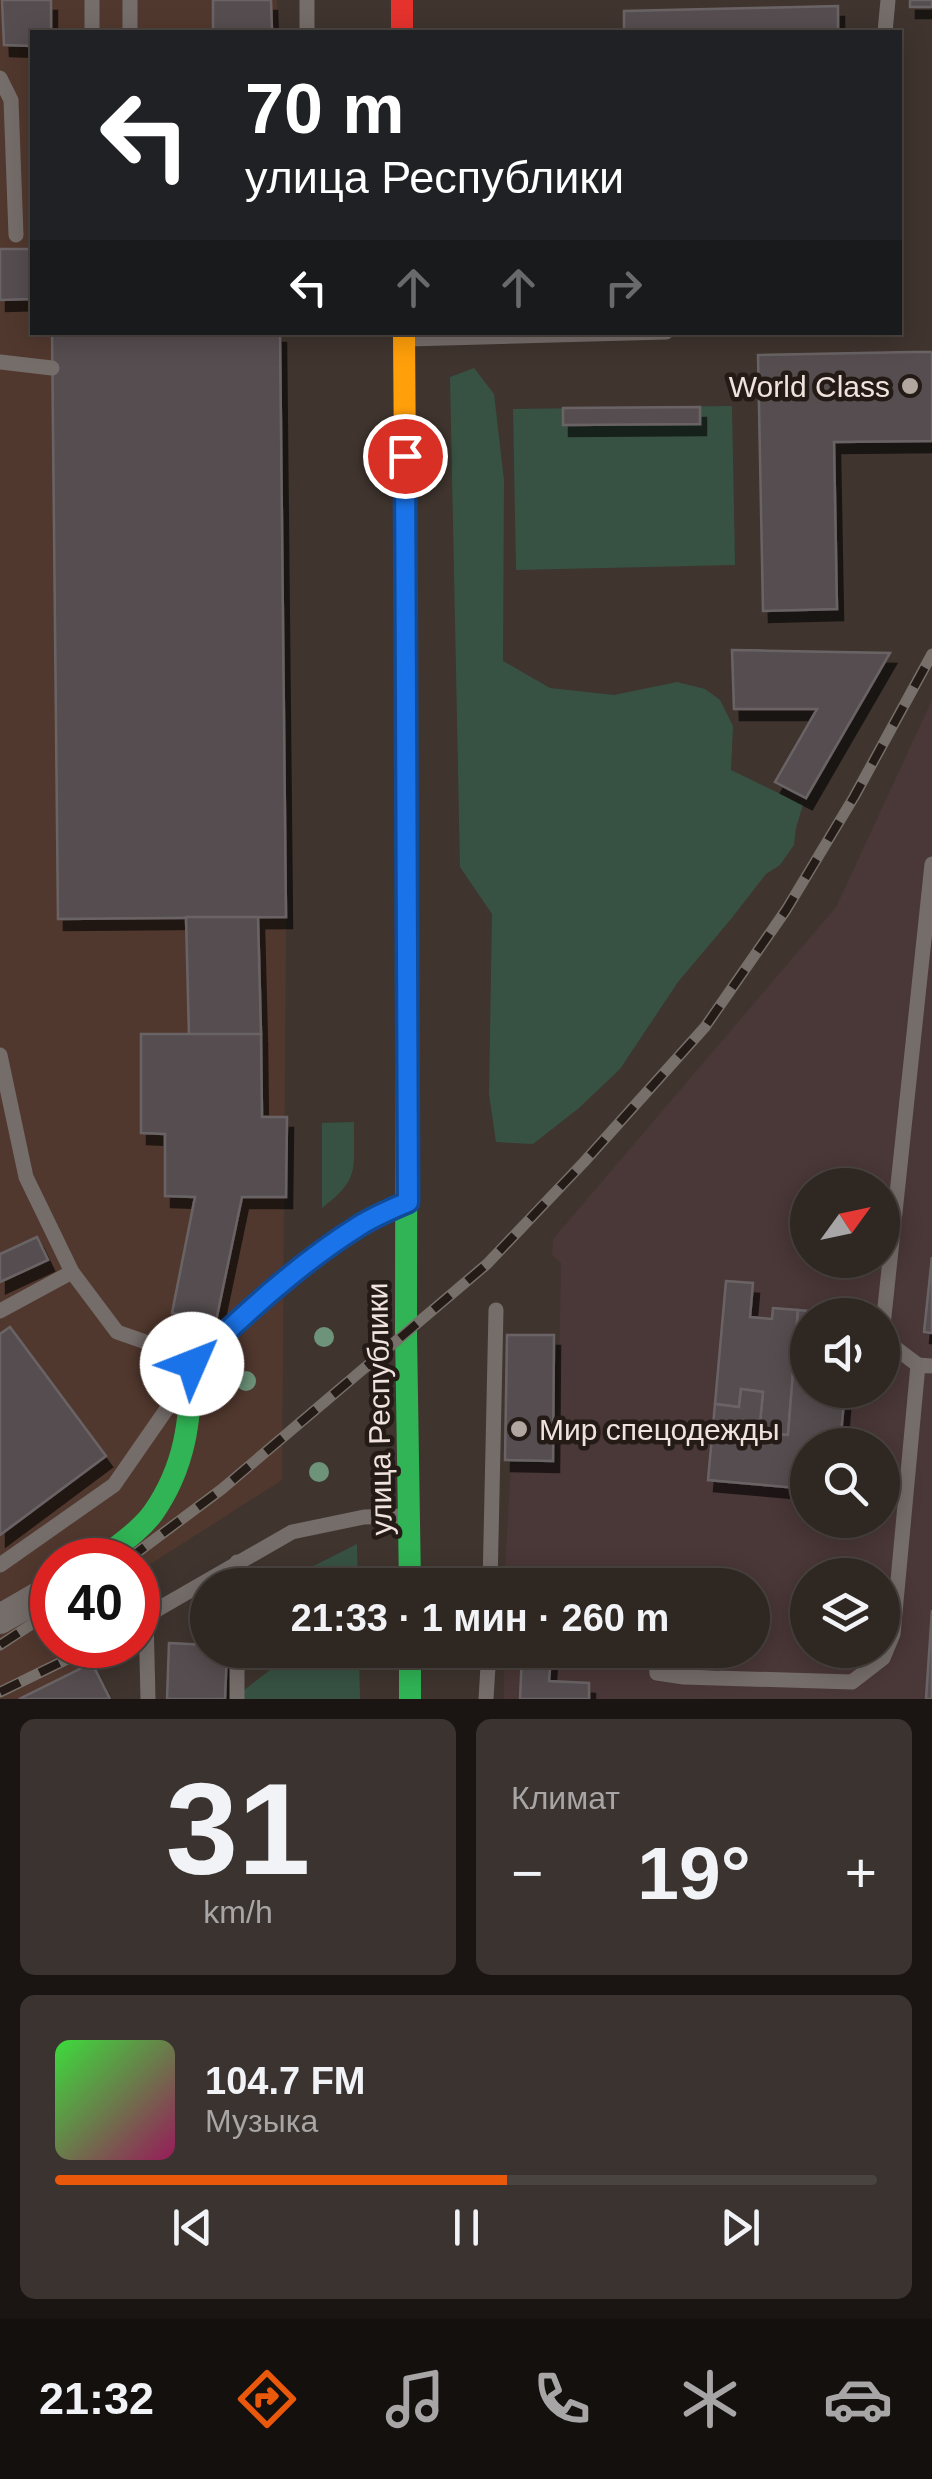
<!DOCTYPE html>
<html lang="ru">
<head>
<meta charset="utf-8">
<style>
	:root { --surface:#2f2722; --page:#3b332f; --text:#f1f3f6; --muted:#a7a5a5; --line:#4a4440; --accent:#ea580c }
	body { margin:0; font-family:Helvetica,sans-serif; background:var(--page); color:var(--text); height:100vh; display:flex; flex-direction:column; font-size:38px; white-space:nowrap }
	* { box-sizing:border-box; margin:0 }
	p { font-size:32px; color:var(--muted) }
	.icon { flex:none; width:55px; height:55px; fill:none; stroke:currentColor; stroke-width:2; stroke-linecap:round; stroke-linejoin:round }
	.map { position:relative; height:1699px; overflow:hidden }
	.details { display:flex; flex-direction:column; gap:20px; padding:20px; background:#1a1513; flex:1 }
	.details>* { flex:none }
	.banner { position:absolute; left:30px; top:30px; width:872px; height:305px; border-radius:0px; box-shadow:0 5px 25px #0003,0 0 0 2px var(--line); background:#202124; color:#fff; overflow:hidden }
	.needle { width:65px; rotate:57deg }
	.buttons { position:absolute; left:790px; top:1168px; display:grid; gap:20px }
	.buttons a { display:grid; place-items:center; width:110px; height:110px; border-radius:50%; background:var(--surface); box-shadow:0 5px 25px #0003,0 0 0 2px var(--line); font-size:50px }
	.speed { position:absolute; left:30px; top:1538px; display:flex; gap:20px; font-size:50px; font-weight:700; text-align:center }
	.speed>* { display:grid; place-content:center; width:130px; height:130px; border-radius:50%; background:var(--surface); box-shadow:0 5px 25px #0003,0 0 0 2px var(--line); line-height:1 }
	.speed .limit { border:15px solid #d22; background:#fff; color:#111 }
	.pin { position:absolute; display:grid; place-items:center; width:85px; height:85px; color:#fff; margin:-42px; border:5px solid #fff; border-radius:50%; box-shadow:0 2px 10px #0007 }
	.me { position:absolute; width:110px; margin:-55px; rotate:46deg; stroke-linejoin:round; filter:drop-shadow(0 0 8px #0008) }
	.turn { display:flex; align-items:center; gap:35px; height:210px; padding:0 50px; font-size:45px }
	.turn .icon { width:130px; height:130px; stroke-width:2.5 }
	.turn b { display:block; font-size:70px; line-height:85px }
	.lanes { display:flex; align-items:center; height:95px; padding:0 50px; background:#0003; justify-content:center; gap:50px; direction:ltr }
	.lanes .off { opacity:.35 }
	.big { font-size:75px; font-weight:600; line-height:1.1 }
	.details .widget { flex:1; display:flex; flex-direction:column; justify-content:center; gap:15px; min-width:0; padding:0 35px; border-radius:15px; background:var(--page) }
	.details .dial { align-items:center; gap:0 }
	.dial b { font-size:130px; line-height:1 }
	.song { display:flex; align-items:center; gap:30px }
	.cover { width:120px; height:120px; border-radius:15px; background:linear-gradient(135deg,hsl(120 70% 55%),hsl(330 70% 35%)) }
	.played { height:10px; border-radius:5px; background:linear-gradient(90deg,var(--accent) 55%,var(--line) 55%) }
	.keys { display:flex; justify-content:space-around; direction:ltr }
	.heat { display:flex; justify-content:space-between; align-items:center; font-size:55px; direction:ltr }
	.details .tiles { flex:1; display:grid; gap:20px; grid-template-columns:1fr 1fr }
	.widget:last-child { grid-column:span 2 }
	.trip { position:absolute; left:190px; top:1568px; width:580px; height:100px; border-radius:50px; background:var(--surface); box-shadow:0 5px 25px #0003,0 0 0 2px var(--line); font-weight:600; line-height:100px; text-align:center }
	.tabs { display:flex; height:160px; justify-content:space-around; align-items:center; background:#13100e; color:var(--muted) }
	.tabs .icon { width:70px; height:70px }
	.tabs .selected { color:var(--accent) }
	.tabs b { font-size:45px; color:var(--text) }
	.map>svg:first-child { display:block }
	.industrial { fill:#4a3737; fill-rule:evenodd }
	.built { fill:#51382e }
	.green { fill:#375243 }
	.building { fill:#544e4f; stroke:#6b6466; stroke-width:2.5; filter:url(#shadow) }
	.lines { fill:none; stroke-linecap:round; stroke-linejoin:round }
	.lane { stroke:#756d6a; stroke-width:15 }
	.street { stroke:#756d6a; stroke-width:30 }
	.fast { stroke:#30b455; stroke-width:22 }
	.slow { stroke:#ff9f0a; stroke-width:22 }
	.jam { stroke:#e5322d; stroke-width:22 }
	.rail-casing { stroke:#77706a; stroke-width:11 }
	.rail { stroke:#241b17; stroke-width:8; stroke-dasharray:22; stroke-linecap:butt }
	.tree { fill:#6d937a }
	.route-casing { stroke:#114b97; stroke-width:25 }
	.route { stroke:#1a73e8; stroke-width:18 }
	.poi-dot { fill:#b2a6a0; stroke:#241b17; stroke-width:4 }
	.labels { text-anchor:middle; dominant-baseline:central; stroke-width:9; stroke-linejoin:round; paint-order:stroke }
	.poi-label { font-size:30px; fill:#f0e3dd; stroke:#241b17; text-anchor:end }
	.street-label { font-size:30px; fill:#f0e3dd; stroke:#241b17 }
</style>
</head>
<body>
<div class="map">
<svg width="932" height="1699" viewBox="0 0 932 1699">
	<defs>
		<filter id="shadow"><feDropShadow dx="6" dy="11" stdDeviation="0" flood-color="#0009"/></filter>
	</defs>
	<rect width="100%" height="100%" fill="#3f342e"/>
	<!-- industrial -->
	<path class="industrial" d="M932,700V1699H504V1650H752V1585H504L511,1464L557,1463L561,1263L552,1255L553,1239L836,907ZM808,1185H882V1260H808ZM808,1315H882V1390H808ZM808,1445H882V1520H808ZM808,1575H882V1650H808Z"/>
	<!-- built -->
	<path class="built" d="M0,0H277V32H32V332L280,333L286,917L282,1480L138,1572V1560H52V1645H131L19,1699H0Z"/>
	<!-- green -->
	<g class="green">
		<path d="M474,368L494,394L504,480L503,661L550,688L614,695L677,682L705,689L720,700L733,726L731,770L803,805L796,828L794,845L780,865L766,874L731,919L678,982L620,1069L579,1108L533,1144L496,1142L489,1094L492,914L460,867L450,377Z"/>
		<path d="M732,406L735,565L516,570L513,409Z"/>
		<path d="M354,1122C353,1167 362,1178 322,1208V1123Z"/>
		<path d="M357,1544L358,1585H276Z"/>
		<path d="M275,1650H359L360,1699H244V1690L278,1664Z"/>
	</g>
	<!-- building -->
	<g class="building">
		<path d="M2,0H51V32H32V46L4,45Z"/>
		<path d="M213,0H271L272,32H213Z"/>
		<rect x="910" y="0" width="22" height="7"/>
		<path d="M838,6V32H624V11Z"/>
		<path d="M0,249H32V299L0,300Z"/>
		<path d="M52,332H280L286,917L58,919Z"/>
		<path d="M913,352H932V441L834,442L837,609L763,611L758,355Z"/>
		<path d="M700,407V424L563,425V408Z"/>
		<path d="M732,650L890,653L806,798L775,782L817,709H734Z"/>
		<path d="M186,917H258L261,1034L189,1036Z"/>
		<path d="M141,1034H261L262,1117H287L286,1197H242L216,1321L172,1313L195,1197L165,1196V1134L141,1133Z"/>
		<path d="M37,1237L48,1260L0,1282V1254Z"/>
		<path d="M932,1257V1333L924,1332Z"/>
		<path d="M726,1281L753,1283L750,1317L772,1319L773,1308L798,1310L788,1435L759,1433L763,1392L741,1389L739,1407L715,1404Z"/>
		<path d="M798,1310L851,1315H808V1390H845L840,1445H808V1489L708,1480L715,1404L739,1407L741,1389L763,1392L759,1433L788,1435Z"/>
		<path d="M10,1327L106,1456L0,1535V1334Z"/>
		<path d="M507,1335H554L553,1461L505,1460Z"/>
		<path d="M932,1610V1699H926Z"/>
		<path d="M169,1643L208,1645V1650H227L225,1699H167Z"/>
		<path d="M685,1650H713L712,1662L684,1659Z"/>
		<path d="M522,1655L551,1656L549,1681L589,1683V1699H520Z"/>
		<path d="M92,1663L110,1699H19Z"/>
	</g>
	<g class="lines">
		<!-- lane -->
		<g class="lane">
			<path d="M130,0V32"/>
			<path d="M307,0V32"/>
			<path d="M92,32V0"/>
			<path d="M885,32L888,0"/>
			<path d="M0,78L11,100L16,235"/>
			<path d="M408,339L666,332"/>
			<path d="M0,362L52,368"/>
			<path d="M0,1055L26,1177L72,1272L117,1332L160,1347L192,1364"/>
			<path d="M0,1311L72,1272"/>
			<path d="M882,1335L932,864"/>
			<path d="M882,1338L918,1365"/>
			<path d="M237,1562V1585"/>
			<path d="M0,1565L114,1485L166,1410L184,1394"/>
			<path d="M490,1585L496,1310"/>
			<path d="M237,1650V1699"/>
			<path d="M655,1650L657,1673L684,1677L852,1682L883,1658L893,1634L918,1365L932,1366"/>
			<path d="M148,1699L146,1616L292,1532L364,1517L402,1516"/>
			<path d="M486,1699L489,1650"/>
		</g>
		<!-- street -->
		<path class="street" d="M0,1619L52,1589"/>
		<!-- fast -->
		<g class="fast">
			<path d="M407,731L406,1332L410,1585"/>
			<path d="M100,1560C117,1546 140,1531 153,1513C186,1466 190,1420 192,1364C257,1302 324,1238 408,1202"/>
			<path d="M410,1650V1699"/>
		</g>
		<!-- slow -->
		<path class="slow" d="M404,332L407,731"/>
		<!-- jam -->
		<path class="jam" d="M402,0V32"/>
		<defs>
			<g id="rail">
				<path d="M127,1560L222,1489L487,1264L584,1162L705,1027L786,910L854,797L932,654"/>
				<path d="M0,1645L52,1611"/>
				<path d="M0,1692L96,1645"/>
			</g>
		</defs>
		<!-- rail casing -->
		<use href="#rail" class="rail-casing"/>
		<!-- rail -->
		<use href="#rail" class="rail"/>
	</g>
	<!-- trees -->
	<g class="tree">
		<circle cx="324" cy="1337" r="10"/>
		<circle cx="246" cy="1381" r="10"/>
		<circle cx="319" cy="1472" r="10"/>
	</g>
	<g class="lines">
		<defs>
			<path id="route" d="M192,1364C244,1315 298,1264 359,1226C375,1216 392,1209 408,1202L405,456"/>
		</defs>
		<!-- route casing -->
		<use href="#route" class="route-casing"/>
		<!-- route -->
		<use href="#route" class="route"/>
	</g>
	<!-- markers -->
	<g class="poi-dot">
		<circle cx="910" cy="386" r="10"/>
		<circle cx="519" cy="1429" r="10"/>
	</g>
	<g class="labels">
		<!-- poi labels -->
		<g class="poi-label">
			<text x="890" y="386">World Class</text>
			<text x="539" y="1429" text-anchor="start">Мир спецодежды</text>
		</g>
		<!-- street labels -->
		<g class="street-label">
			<text transform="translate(379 1409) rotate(-91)">улица Республики</text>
		</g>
	</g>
</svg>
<div class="buttons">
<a><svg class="needle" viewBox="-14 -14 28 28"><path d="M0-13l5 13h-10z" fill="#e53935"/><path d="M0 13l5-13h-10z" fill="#a7a5a5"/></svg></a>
<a><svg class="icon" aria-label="sound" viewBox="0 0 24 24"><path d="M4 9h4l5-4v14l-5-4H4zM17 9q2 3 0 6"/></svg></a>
<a><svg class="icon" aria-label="search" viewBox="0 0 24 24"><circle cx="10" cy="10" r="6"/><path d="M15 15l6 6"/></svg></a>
<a><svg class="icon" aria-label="layers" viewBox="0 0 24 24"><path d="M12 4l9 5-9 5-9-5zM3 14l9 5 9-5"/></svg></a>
</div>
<div class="speed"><div class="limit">40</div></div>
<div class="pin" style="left:405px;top:456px;background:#d93025"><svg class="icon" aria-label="arrive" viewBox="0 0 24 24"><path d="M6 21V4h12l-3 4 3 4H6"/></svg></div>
<svg class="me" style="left:192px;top:1364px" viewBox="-20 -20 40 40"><circle r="19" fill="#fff"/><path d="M0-13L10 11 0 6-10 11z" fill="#1a73e8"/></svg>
<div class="trip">21:33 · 1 мин · 260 m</div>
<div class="banner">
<div class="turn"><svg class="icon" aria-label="left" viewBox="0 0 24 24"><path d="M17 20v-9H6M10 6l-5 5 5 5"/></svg><div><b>70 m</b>улица Республики</div></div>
<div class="lanes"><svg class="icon" aria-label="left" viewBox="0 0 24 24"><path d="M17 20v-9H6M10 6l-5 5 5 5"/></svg><svg class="icon off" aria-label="ahead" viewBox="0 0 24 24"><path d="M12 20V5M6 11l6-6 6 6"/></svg><svg class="icon off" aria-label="ahead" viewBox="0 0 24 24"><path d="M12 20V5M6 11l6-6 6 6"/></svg><svg class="icon off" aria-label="right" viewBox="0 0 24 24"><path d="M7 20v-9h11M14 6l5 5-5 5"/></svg></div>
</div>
</div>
<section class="details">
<div class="tiles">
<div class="widget dial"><b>31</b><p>km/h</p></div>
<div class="widget"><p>Климат</p>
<div class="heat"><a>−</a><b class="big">19°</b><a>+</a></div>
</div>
<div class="widget">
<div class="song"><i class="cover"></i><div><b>104.7 FM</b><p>Музыка</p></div></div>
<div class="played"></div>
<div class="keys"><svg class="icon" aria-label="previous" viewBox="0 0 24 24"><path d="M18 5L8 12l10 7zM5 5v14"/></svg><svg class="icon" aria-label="pause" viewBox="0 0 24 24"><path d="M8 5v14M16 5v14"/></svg><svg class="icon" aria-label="next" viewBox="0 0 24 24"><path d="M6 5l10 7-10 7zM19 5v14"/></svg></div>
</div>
</div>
</section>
<nav class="tabs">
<b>21:32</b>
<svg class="icon selected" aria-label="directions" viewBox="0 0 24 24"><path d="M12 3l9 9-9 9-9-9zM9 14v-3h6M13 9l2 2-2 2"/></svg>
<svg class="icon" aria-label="music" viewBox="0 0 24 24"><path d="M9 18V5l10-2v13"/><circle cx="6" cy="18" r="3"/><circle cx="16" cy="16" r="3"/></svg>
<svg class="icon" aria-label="phone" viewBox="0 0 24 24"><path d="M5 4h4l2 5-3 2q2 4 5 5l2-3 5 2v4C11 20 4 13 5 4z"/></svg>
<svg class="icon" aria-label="climate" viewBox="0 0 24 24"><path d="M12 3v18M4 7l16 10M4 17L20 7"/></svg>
<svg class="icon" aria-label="car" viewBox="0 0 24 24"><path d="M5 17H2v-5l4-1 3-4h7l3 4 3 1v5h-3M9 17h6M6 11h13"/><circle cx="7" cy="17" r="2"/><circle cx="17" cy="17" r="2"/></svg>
</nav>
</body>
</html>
